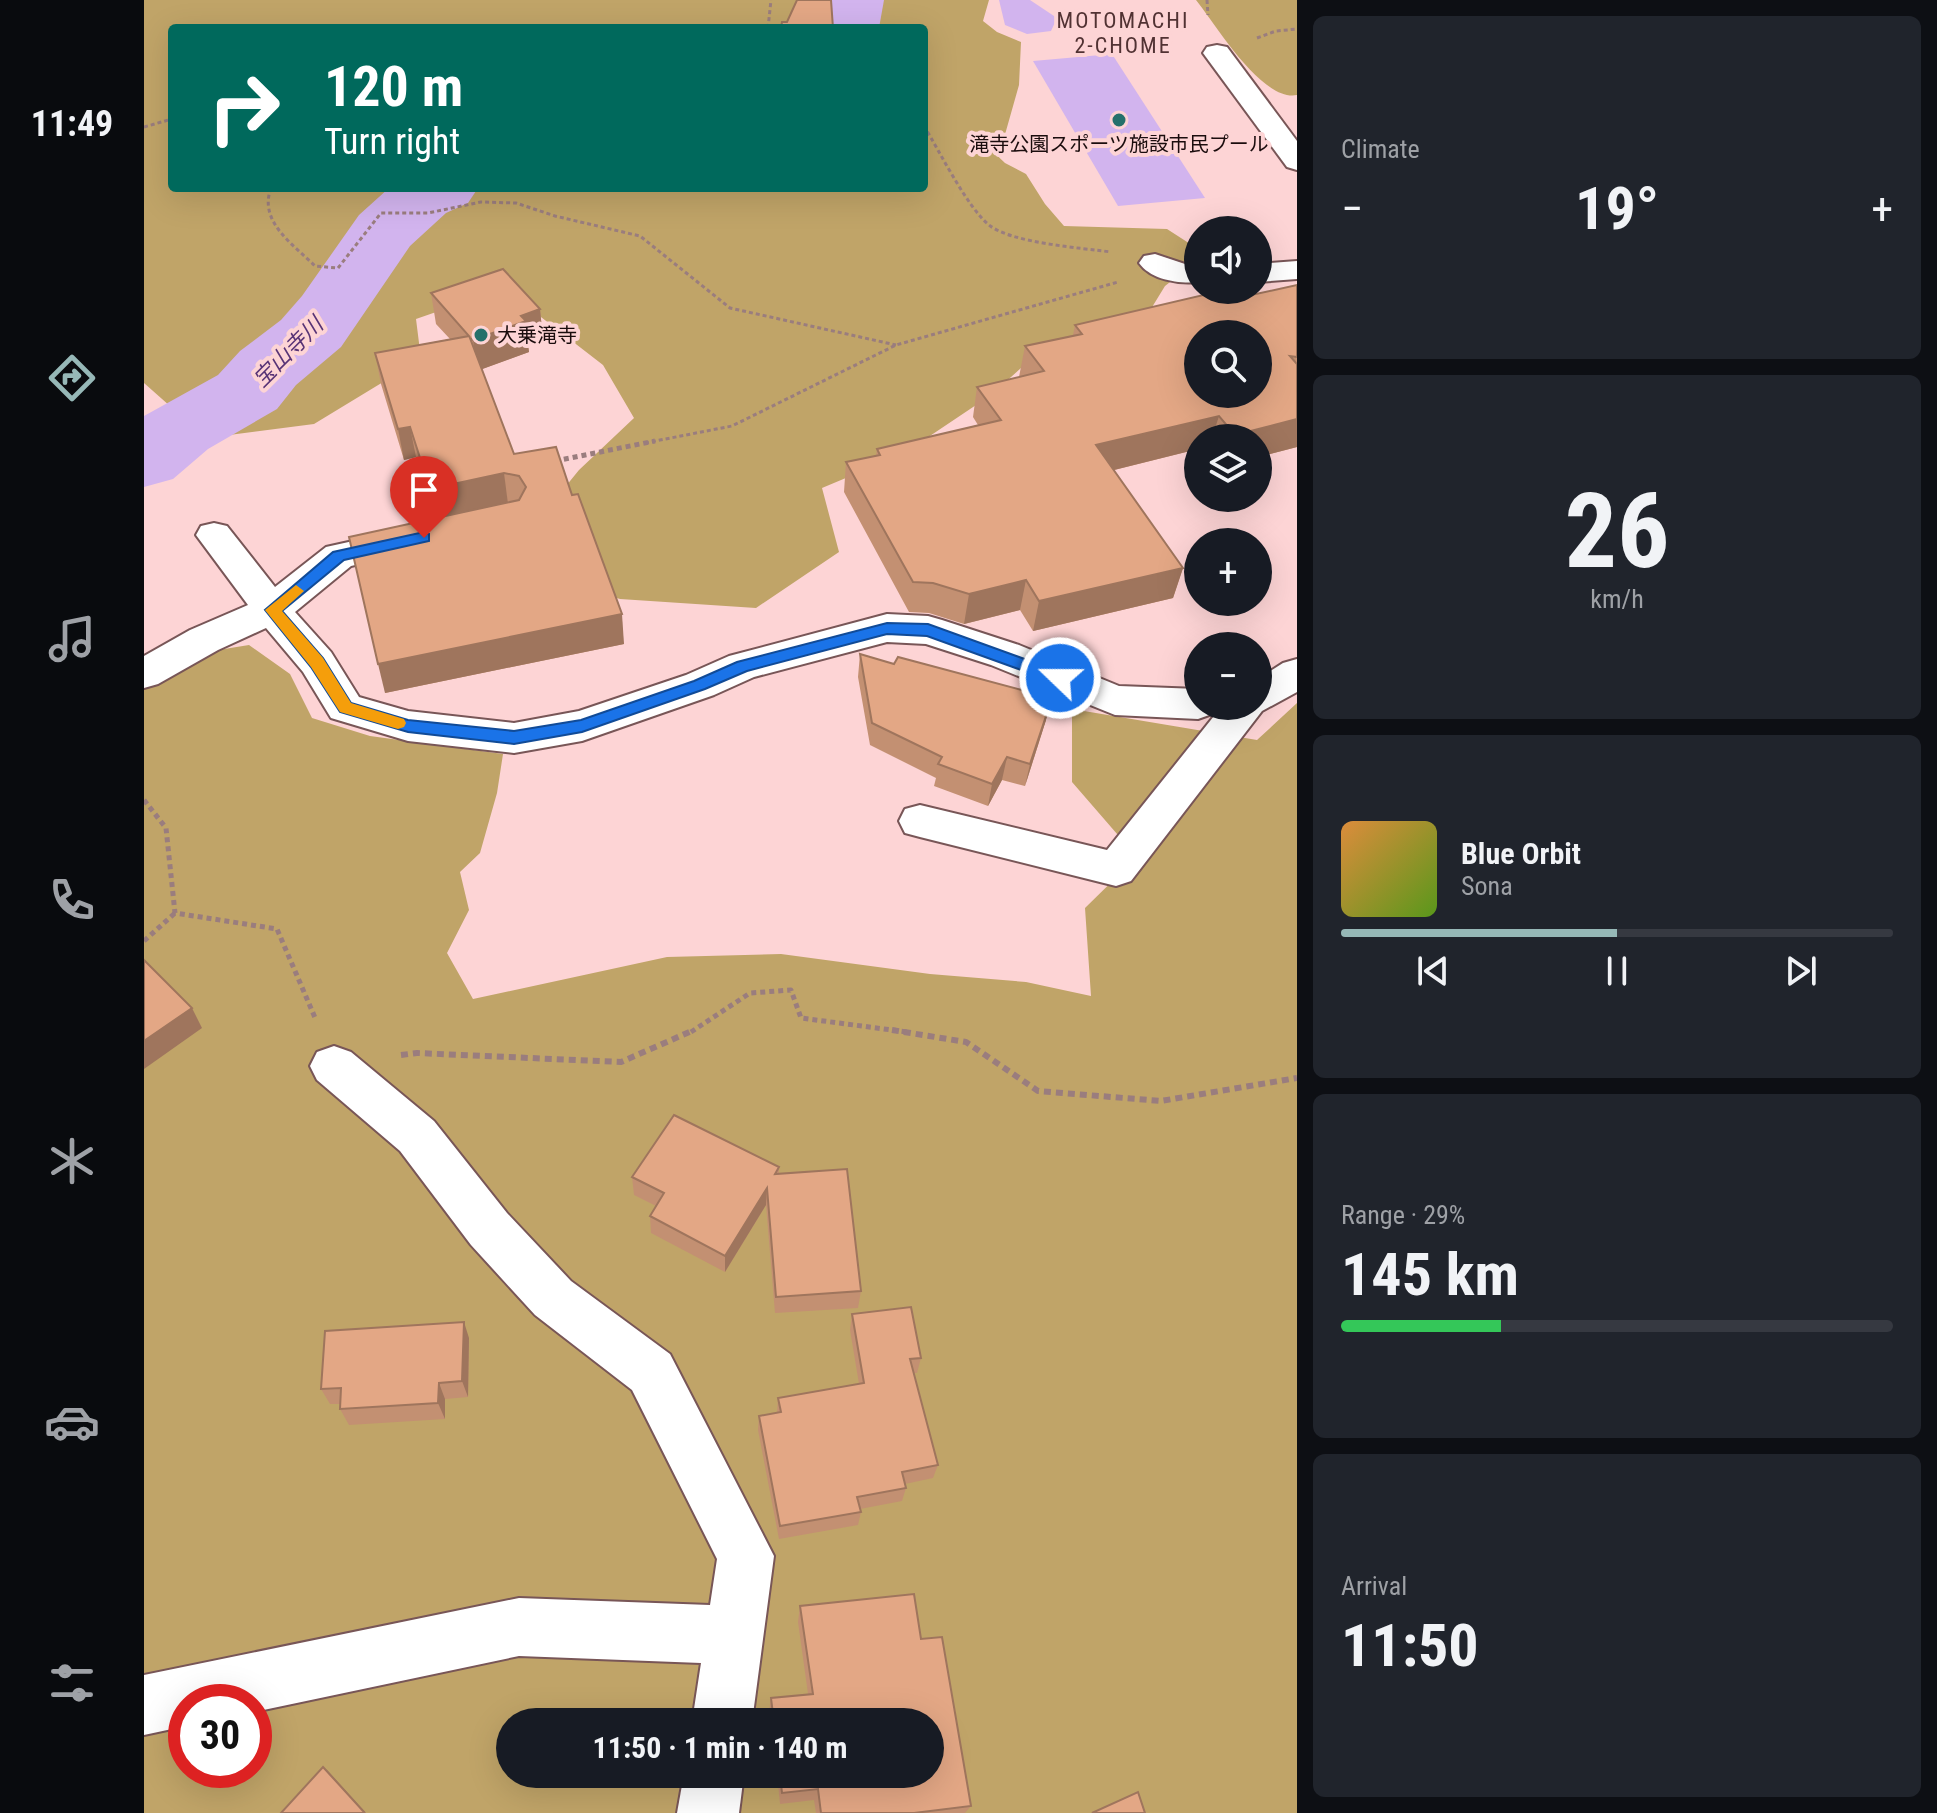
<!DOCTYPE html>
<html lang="en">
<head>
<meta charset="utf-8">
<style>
	:root { --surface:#171b24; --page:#20242c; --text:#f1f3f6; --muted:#9ea1a6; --line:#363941; --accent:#96b8b7 }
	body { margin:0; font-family:"Roboto Condensed","Noto Sans JP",sans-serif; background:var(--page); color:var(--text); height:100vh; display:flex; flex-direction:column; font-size:30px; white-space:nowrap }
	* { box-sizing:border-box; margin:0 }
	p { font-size:26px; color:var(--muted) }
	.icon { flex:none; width:44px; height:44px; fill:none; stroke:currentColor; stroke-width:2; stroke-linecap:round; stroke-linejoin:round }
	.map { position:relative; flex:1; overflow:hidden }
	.drawer { display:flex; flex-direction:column; gap:16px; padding:16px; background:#0d0f14; width:640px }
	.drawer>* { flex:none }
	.guide { position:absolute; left:24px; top:24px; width:760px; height:168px; border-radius:8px; box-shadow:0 8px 32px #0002; background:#00695c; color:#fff; overflow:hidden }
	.fabs { position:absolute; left:1040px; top:216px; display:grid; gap:16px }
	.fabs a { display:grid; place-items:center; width:88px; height:88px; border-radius:50%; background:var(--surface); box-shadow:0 8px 32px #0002; font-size:40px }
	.speed { position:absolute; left:24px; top:1684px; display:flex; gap:16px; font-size:40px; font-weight:700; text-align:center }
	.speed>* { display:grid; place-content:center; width:104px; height:104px; border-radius:50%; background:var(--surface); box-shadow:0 8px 32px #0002; line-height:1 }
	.speed .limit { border:12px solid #d22; background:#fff; color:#111 }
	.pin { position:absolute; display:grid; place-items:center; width:68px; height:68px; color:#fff; margin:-82px -34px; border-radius:50% 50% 50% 0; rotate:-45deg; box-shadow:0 0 8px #0007 }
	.pin .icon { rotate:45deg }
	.me { position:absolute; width:88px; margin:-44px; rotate:292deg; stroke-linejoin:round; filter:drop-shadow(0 0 6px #0008) }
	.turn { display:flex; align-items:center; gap:28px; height:168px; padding:0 24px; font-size:36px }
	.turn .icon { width:104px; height:104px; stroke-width:2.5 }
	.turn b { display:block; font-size:56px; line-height:68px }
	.big { font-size:60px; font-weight:700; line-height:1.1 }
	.drawer .card { flex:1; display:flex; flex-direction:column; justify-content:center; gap:12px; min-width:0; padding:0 28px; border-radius:12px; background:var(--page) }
	.drawer .dial { align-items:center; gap:0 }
	.dial b { font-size:104px; line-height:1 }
	.song { display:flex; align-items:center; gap:24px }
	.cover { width:96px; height:96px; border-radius:12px; background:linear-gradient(135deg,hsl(30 70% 55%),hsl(90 70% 35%)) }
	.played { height:8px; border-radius:4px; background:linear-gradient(90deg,var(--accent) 50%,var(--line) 50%) }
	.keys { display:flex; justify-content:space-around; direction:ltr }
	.heat { display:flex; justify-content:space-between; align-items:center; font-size:44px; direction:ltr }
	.charge { height:12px; border-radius:6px; background:linear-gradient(90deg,#34c759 29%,var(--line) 0) }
	.trip { position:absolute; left:352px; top:1708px; width:448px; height:80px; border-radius:40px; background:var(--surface); box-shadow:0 8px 32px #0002; font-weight:700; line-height:80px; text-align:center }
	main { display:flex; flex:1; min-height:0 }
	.tab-bar { display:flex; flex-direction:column; width:144px; justify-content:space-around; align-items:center; background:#090b0e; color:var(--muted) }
	.tab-bar .icon { width:56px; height:56px }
	.tab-bar .current { color:var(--accent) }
	.tab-bar b { font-size:36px; color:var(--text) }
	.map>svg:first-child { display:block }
	.forest { fill:#c0a468; fill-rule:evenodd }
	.water { fill:#d2b4ee }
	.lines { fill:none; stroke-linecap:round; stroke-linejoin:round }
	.river { fill:#d2b4ee; fill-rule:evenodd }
	.minor-casing { stroke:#785657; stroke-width:4 }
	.path-far2 { stroke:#9a7d7e; stroke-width:3; stroke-dasharray:4 3; stroke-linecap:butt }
	.path-far1 { stroke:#9a7d7e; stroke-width:5; stroke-dasharray:5 4; stroke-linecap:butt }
	.path { stroke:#9a7d7e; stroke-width:6; stroke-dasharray:7 5; stroke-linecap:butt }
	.minor { fill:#fff; fill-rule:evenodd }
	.wall { fill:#c39072 }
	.shaded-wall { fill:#9f755d }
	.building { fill:#e3a785; stroke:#9f755d; stroke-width:2; fill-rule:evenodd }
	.route { fill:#1a73e8; stroke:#114b97; stroke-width:2 }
	.slow { fill:#f59e0b }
	.poi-dot { fill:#26706b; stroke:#fdd4d5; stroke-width:3 }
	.labels { text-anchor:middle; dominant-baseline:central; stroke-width:8; stroke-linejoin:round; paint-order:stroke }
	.far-poi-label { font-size:20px; fill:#1a0c0d; stroke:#fdd4d5 }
	.far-neighbourhood-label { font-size:22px; letter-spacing:2px; fill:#513233; stroke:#fdd4d5 }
	.far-water-label { font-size:22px; font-style:italic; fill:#583376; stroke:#fdd4d5 }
</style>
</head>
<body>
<main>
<nav class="tab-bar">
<b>11:49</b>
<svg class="icon current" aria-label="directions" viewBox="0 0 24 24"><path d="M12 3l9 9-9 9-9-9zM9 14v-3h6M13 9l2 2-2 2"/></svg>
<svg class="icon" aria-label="music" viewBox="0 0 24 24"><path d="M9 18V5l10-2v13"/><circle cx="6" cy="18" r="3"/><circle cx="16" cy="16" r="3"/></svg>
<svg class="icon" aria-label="phone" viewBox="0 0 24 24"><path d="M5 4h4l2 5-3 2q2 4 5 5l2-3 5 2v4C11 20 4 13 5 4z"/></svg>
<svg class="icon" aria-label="climate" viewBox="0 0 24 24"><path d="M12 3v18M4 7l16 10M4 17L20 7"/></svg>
<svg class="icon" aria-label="car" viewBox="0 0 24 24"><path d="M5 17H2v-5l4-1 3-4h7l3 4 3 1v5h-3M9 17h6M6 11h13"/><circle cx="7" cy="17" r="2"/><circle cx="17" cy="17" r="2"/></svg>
<svg class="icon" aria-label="filters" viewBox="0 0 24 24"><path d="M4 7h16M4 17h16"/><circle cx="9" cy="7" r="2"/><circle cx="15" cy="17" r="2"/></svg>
</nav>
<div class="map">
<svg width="1153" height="1813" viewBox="0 0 1153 1813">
	<rect width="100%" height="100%" fill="#fdd4d5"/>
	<!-- forest -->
	<g class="forest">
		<path d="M0,0H845L839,21L853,32L877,42L875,85L860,138L842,145L861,163L882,174L901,204L920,226L1023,229L1054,249V260L1021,286L994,330L907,341L847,395L759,454L678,488L695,552L612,608L476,599L431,585L387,529L435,470L490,418L459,365L384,307L364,287L272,319L277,359L170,424L62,438L0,383ZM28,28H780V188H28Z"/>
		<path d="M1052,0H1153V95C1118,102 1072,25 1052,0Z"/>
		<path d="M105,645L146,674L168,718L226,736L359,754L353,793L336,853L316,872L325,910L303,953L329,999L523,957L637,954L786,974L882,982L947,996L941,908L993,857L928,782V709L1113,740L1153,703V1813H0V662ZM42,1702H110V1770H42ZM366,1722H786V1774H366Z"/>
	</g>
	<!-- water -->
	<g class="water">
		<path d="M855,0H886L913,18L907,31L883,34L861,25Z"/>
		<path d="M968,54L1061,198L974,206L889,61Z"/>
	</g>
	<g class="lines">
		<!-- river -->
		<g class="river">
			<path d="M678,0H740L735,28H671Z"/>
			<path d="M245,188H334L324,203L302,213L266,246L197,347L152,385L133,409L64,449L29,479L0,487V416L74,375L96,351L137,320L158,296L215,215Z"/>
		</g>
		<defs>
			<g id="minor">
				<path d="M1073,45L1083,47L1153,141V170L1143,167L1059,53L1063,47Z"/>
				<path d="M1011,254L1041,264H1054V282C1035,284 1007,280 995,263L1000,256Z"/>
				<path d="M1153,261V279L1114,282V264Z"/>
				<path d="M70,523L83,526L131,587L182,547L268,528L281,531L286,540L281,549L207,566L151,612L187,652L215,697L264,711L370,723L435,711L542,675L585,656L743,614L784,616L798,620L875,645L975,686L1054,689V706H1073L1068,714L1054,719L971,715L847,665L782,644L743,642L610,677L570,695L438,741L370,753L264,741L187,718L159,672L122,628L74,650L14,684L0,688V656L46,630L104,605L52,535L57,526Z"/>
				<path d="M1153,659V692L1118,711L987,881L972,886L776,837L761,833L755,821L761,809L776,805L963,850L1078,706H1114V679L1139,663Z"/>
				<path d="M190,1046L207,1052L290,1121L363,1213L427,1281L526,1354L630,1556L608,1722H548L557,1663L375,1656L110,1712V1702H42V1726L0,1735V1675L375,1598L566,1605L573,1559L488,1390L391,1315L327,1245L256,1151L173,1080L166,1066L173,1052Z"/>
				<path d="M540,1774H600L595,1813H533Z"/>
			</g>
		</defs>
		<!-- minor casing -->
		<use href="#minor" class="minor-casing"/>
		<!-- path-far2 -->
		<g class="path-far2">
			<path d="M1063,0L1064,15"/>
			<path d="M624,28L627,0"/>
			<path d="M1113,38L1132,31L1153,29"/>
			<path d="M780,126C796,152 823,207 845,225C867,243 938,248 967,252"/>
			<path d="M0,127L28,119"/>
			<path d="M127,188C114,222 150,245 171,266L194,268L237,213H284L337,202L372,203L411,216L496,236L586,308L752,345"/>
			<path d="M501,443L588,426L752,345L974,282"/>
		</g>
		<!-- path-far1 -->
		<g class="path-far1">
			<path d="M411,461L511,441"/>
			<path d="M0,800L22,828L31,913L133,929L172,1020"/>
			<path d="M0,941L31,913"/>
			<path d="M547,1032L606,993L647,990L657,1018L763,1032"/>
		</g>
		<!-- path -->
		<g class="path">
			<path d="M748,1030L822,1042L894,1091L1017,1101L1153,1078"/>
			<path d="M257,1055L273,1053L477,1062L550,1030"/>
		</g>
		<!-- minor -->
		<use href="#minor" class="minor"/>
	</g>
	<!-- wall -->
	<g class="wall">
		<path d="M1153,285V447L1114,457V438H1054V449L970,470L1039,568L1029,598L889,631L876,610L820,624L785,613L765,612L700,492L702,462L732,456L733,449L834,425L829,417L833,387L875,377L881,346L929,335L931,325L1080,301Z"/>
		<path d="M287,293L396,309L399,340L384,345L385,352L338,369L370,454L428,495L480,644L241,693L292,519L272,457L260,460L237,384L231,353L306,339L292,324Z"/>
		<path d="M716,654L902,720L881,786L858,780L844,806L790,786L792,778L726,745L714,677Z"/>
		<path d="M635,1167V1174L717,1291L714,1308L631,1313L622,1205L581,1272L507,1233L506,1216L512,1206L490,1195L488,1177Z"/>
		<path d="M708,1314L777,1358L773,1373H770L794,1465L789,1478L761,1484L762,1488L758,1501L716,1509L717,1512L714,1525L635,1539L614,1430L615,1416L633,1413L634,1398L715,1384L706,1330Z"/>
		<path d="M325,1338L324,1397L301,1399V1419L205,1425L196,1409L197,1404H186L177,1389Z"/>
		<path d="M656,1606L777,1639L827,1806L821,1813H672L670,1800L636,1804L633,1774H786V1722H627L625,1712L627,1698L664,1694L654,1622Z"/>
	</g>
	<!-- shaded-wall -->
	<g class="shaded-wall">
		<path d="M396,309L399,340L384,345L385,352L333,371L329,340L377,316Z"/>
		<path d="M1075,416L1068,438H1054V449L946,476L952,445Z"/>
		<path d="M1153,419V447L1114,457V438H1090L1091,435Z"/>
		<path d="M266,427L272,457L260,460L254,429Z"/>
		<path d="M360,473L364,504L292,520L286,489Z"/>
		<path d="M1039,568L1029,598L889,631L895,601Z"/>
		<path d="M882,580L876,610L820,624L825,594Z"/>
		<path d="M478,614L480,644L241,693L234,664Z"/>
		<path d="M908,698L902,720L881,786L886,764Z"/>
		<path d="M863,757L858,780L844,806L848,784Z"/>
		<path d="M48,1008L58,1028L0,1069V1041Z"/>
		<path d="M623,1188L622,1205L581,1272V1256Z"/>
		<path d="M320,1322L325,1338L324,1397L318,1381Z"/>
		<path d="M295,1383L301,1399V1419L294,1403Z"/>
		<path d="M179,1767L184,1771L222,1813H219Z"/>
	</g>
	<!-- building -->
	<g class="building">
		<path d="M653,0H687L689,28H637L638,22H643Z"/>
		<path d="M359,269L396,309L377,316L382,321L329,340L326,338L370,454L412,447L428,495L434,494L478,614L234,664L205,537L375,500L382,487L375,476L360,473L286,489L266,427L254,429L231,353L325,336L287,293Z"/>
		<path d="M1153,285V357L1146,356L1153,364V419L1091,435L1075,416L952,445L1039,568L895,601L882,580L825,594L789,583L769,582L702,462L736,455L733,449L857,420L833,387L900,371L881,346L938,334L931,325L1072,292L1080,301ZM1054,334H1114V394H1054Z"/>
		<path d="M716,654L750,664L754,657L908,698L886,764L863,757L848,784L794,764L798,757L728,723Z"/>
		<path d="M0,960L48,1008L0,1041Z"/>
		<path d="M530,1115L635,1167L631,1174L703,1169L717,1291L632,1297L623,1188L581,1256L506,1216L520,1193L488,1177Z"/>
		<path d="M767,1307L777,1358L766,1359L794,1465L758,1472L762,1488L713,1497L717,1512L636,1526L615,1416L637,1412L634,1398L720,1383L708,1314Z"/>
		<path d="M320,1322L318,1381L295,1383L294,1403L196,1409L197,1388L177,1389L181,1331Z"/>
		<path d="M770,1594L777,1639L798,1637L827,1806L770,1813H677L674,1789L638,1793L636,1774H786V1722H630L627,1698L669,1694L656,1606Z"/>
		<path d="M179,1767L220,1812L219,1813H137Z"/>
		<path d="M994,1792L1001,1813H948Z"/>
	</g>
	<!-- route -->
	<path class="route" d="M280,532L285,534V541L200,560L138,611L179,658L207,703L264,720L370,731L437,720L550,681L593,662L743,623L784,624L922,674L924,678L916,684L783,636L743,634L603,671L561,689L438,732L370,744L264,732L196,712L167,667L121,610L189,552Z"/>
	<!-- slow -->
	<path class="slow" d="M152,585L160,591L138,611L179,658L207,703L260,719L262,723L260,727L254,729L196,712L167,667L121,610Z"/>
	<!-- markers -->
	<g class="poi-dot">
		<circle cx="975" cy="120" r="8"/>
		<circle cx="337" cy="335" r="8"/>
	</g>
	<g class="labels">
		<!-- far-poi labels -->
		<g class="far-poi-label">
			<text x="975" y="144">滝寺公園スポーツ施設市民プール</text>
			<text x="353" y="335" text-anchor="start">大乗滝寺</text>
		</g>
		<!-- far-neighbourhood labels -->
		<g class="far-neighbourhood-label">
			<text x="979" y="20">MOTOMACHI<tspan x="979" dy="25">2-CHOME</tspan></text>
		</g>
		<!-- far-water labels -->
		<g class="far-water-label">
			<text transform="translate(144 352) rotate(-45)">宝山寺川</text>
		</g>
	</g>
</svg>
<div class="fabs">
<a><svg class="icon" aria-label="sound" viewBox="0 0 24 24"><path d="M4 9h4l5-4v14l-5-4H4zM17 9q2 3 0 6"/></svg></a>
<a><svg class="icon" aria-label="search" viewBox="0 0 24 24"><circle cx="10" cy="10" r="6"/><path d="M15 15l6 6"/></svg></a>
<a><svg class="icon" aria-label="layers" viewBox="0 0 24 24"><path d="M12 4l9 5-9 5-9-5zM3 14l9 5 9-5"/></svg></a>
<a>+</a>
<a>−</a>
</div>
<div class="speed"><div class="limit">30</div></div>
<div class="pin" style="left:280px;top:538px;background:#d93025"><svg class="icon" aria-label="arrive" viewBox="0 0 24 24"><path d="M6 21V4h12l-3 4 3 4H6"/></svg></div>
<svg class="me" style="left:916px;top:678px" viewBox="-20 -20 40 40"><circle r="17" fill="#1a73e8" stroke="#fff" stroke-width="3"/><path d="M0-11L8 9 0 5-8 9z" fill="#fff"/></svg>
<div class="trip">11:50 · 1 min · 140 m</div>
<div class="guide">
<div class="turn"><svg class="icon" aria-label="right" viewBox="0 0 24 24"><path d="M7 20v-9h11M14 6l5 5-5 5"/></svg><div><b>120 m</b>Turn right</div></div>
</div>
</div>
<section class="drawer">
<div class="card"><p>Climate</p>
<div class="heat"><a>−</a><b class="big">19°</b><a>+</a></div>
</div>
<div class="card dial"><b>26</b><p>km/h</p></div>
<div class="card">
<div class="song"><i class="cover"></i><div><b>Blue Orbit</b><p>Sona</p></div></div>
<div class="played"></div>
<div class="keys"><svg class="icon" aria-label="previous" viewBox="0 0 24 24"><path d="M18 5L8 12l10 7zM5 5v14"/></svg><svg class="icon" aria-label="pause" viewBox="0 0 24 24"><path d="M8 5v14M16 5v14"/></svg><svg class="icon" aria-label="next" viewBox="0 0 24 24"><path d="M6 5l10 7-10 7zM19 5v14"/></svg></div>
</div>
<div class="card"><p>Range · 29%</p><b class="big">145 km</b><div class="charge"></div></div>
<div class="card"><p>Arrival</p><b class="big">11:50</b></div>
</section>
</main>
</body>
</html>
